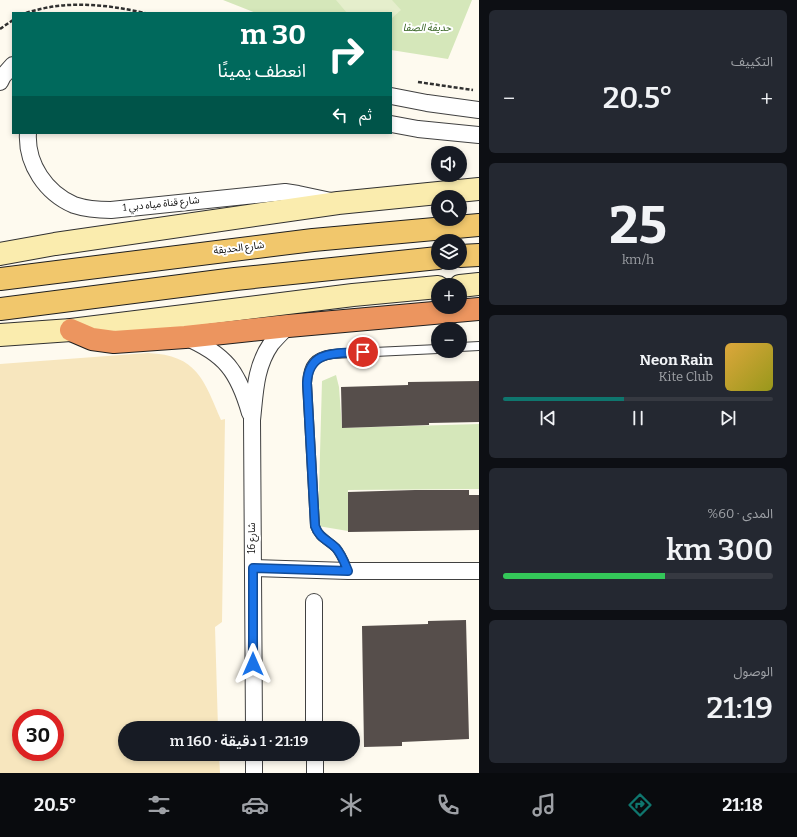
<!DOCTYPE html>
<html lang="ar">
<head>
<meta charset="utf-8">
<style>
	:root { --surface:#171b24; --page:#242831; --text:#f1f3f6; --muted:#9ea1a6; --line:#363941; --accent:#0f766e }
	body { margin:0; font-family:Bitter,"Noto Sans Arabic",serif; background:var(--page); color:var(--text); direction:rtl; height:100vh; display:flex; flex-direction:column; font-size:15px; white-space:nowrap }
	* { box-sizing:border-box; margin:0 }
	p { font-size:13px; color:var(--muted) }
	.icon { flex:none; width:22px; height:22px; fill:none; stroke:currentColor; stroke-width:2; stroke-linecap:round; stroke-linejoin:round }
	.map { position:relative; flex:1; overflow:hidden; direction:ltr }
	.panel { display:flex; flex-direction:column; gap:10px; padding:10px; background:#0d0f14; width:318px }
	.panel>* { flex:none }
	.guide { position:absolute; left:12px; top:12px; width:380px; height:122px; border-radius:0px; box-shadow:0 2px 6px #0003; direction:rtl; background:#00695c; color:#fff; overflow:hidden }
	.buttons { position:absolute; left:431px; top:146px; display:grid; gap:8px }
	.buttons a { display:grid; place-items:center; width:36px; height:36px; border-radius:50%; background:var(--surface); box-shadow:0 2px 6px #0003; font-size:20px }
	.speed { position:absolute; left:12px; top:709px; display:flex; gap:8px; font-size:20px; font-weight:700; text-align:center }
	.speed>* { display:grid; place-content:center; width:52px; height:52px; border-radius:50%; background:var(--surface); box-shadow:0 2px 6px #0003; line-height:1 }
	.speed .limit { border:6px solid #d22; background:#fff; color:#111 }
	.pin { position:absolute; display:grid; place-items:center; width:34px; height:34px; color:#fff; margin:-17px; border:2px solid #fff; border-radius:50%; box-shadow:0 1px 4px #0007 }
	.me { position:absolute; width:44px; margin:-22px; rotate:0deg; stroke-linejoin:round; filter:drop-shadow(0 0 3px #0008) }
	.turn { display:flex; align-items:center; gap:14px; height:84px; padding:0 20px; font-size:18px }
	.turn .icon { width:52px; height:52px; stroke-width:2.5 }
	.turn b { display:block; font-size:28px; line-height:34px }
	.then { display:flex; align-items:center; height:38px; padding:0 20px; background:#0003; gap:8px; font-size:15px }
	.big { font-size:30px; font-weight:600; line-height:1.1 }
	.panel .tile { flex:1; display:flex; flex-direction:column; justify-content:center; gap:6px; min-width:0; padding:0 14px; border-radius:6px; background:var(--page) }
	.panel .dial { align-items:center; gap:0 }
	.dial b { font-size:52px; line-height:1 }
	.song { display:flex; align-items:center; gap:12px }
	.cover { width:48px; height:48px; border-radius:6px; background:linear-gradient(135deg,hsl(40 70% 55%),hsl(60 70% 35%)) }
	.played { height:4px; border-radius:2px; background:linear-gradient(90deg,var(--accent) 45%,var(--line) 45%) }
	.keys { display:flex; justify-content:space-around; direction:ltr }
	.heat { display:flex; justify-content:space-between; align-items:center; font-size:22px; direction:ltr }
	.charge { height:6px; border-radius:3px; background:linear-gradient(90deg,#34c759 60%,var(--line) 0) }
	.trip { position:absolute; left:118px; top:721px; width:242px; height:40px; border-radius:20px; background:var(--surface); box-shadow:0 2px 6px #0003; font-weight:600; line-height:40px; text-align:center; direction:rtl }
	.menu { display:flex; height:64px; justify-content:space-around; align-items:center; background:#090b0e; color:var(--muted) }
	.menu .icon { width:28px; height:28px }
	.menu .on { color:var(--accent) }
	.menu b { font-size:18px; color:var(--text) }
	main { display:flex; flex:1; min-height:0 }
	.map>svg:first-child { display:block }
	.green { fill:#d5e7ba }
	.sand { fill:#f7e6be; fill-rule:evenodd }
	.pitch { fill:#e5eecc }
	.building { fill:#564e4b }
	.lines { fill:none; stroke-linecap:round; stroke-linejoin:round }
	.lane-casing { stroke:#414141; stroke-width:10 }
	.street-casing { stroke:#414141; stroke-width:18 }
	.secondary-casing { stroke:#303030; stroke-width:24 }
	.primary-casing { stroke:#1f1f1f; stroke-width:24 }
	.highway-casing { stroke:#1f1f1f; stroke-width:24 }
	.path { stroke:#303030; stroke-width:2.5; stroke-dasharray:4 2; stroke-linecap:butt }
	.lane { stroke:#fff; stroke-width:8 }
	.street { stroke:#fff; stroke-width:16 }
	.secondary { stroke:#faecae; stroke-width:22 }
	.primary { stroke:#f1c76c; stroke-width:22 }
	.highway { stroke:#ec955f; stroke-width:22 }
	.route-casing { stroke:#114b97; stroke-width:10 }
	.route { stroke:#1a73e8; stroke-width:7 }
	.labels { text-anchor:middle; dominant-baseline:central; stroke-width:4; stroke-linejoin:round; paint-order:stroke }
	.park-label { font-size:10px; font-style:italic; fill:#346221; stroke:#fff }
	.street-label { font-size:10px; fill:#0e0e0e; stroke:#fff }
</style>
</head>
<body>
<main>
<section class="panel">
<div class="tile"><p>التكييف</p>
<div class="heat"><a>−</a><b class="big">20.5°</b><a>+</a></div>
</div>
<div class="tile dial"><b>25</b><p>km/h</p></div>
<div class="tile">
<div class="song"><i class="cover"></i><div><b>Neon Rain</b><p>Kite Club</p></div></div>
<div class="played"></div>
<div class="keys"><svg class="icon" aria-label="previous" viewBox="0 0 24 24"><path d="M18 5L8 12l10 7zM5 5v14"/></svg><svg class="icon" aria-label="pause" viewBox="0 0 24 24"><path d="M8 5v14M16 5v14"/></svg><svg class="icon" aria-label="next" viewBox="0 0 24 24"><path d="M6 5l10 7-10 7zM19 5v14"/></svg></div>
</div>
<div class="tile"><p>المدى · 60%</p><b class="big">300 km</b><div class="charge"></div></div>
<div class="tile"><p>الوصول</p><b class="big">21:19</b></div>
</section>
<div class="map">
<svg width="479" height="773" viewBox="0 0 479 773">
	<rect width="100%" height="100%" fill="#fefaef"/>
	<!-- green -->
	<g class="green">
		<path d="M223,0H472L448,59L391,50V13H256Z"/>
		<path d="M336,375L339,387L342,428L479,424V489L348,490V531L318,526L322,381Z"/>
	</g>
	<!-- sand -->
	<path class="sand" d="M148,353C197,355 204,380 221,420L225,419L222,622L215,627L218,728H125V754H219L220,773H0V364ZM21,718H55V752H21Z"/>
	<!-- pitch -->
	<path class="pitch" d="M336,0H392L401,10L391,19V13H347Z"/>
	<!-- building -->
	<g class="building">
		<path d="M479,381V422L429,423V425L342,428L341,387L408,385V382Z"/>
		<path d="M415,490H469V495H479V530L348,532V492Z"/>
		<path d="M466,620L469,739L402,742V746L364,747L362,626L428,624V621Z"/>
	</g>
	<g class="lines">
		<defs>
			<g id="lane">
				<path d="M460,347L479,346"/>
				<path d="M348,571C345,564 342,555 336,548C328,540 319,538 315,526L307,383C308,364 314,357 332,354L438,349"/>
			</g>
			<g id="street">
				<path d="M0,82L3,76L13,65"/>
				<path d="M391,96L427,103L479,110"/>
				<path d="M391,124L418,129L479,135"/>
				<path d="M28,133C26,164 46,193 74,205C86,209 99,210 111,210L285,192L298,194L331,201"/>
				<path d="M185,337C225,354 238,371 250,413"/>
				<path d="M253,568L348,571H479"/>
				<path d="M314,602V728"/>
				<path d="M254,728L252,420C255,393 255,367 271,344C276,338 282,332 288,326"/>
				<path d="M254,754V773"/>
				<path d="M315,754V773"/>
			</g>
			<g id="secondary">
				<path d="M0,254L55,244L338,203L479,189"/>
				<path d="M460,286L479,284"/>
				<path d="M0,335L71,330L353,295L438,287"/>
			</g>
			<g id="primary">
				<path d="M460,256L479,255"/>
				<path d="M0,279L313,240L479,225"/>
				<path d="M0,309L235,279L438,258"/>
			</g>
			<path id="highway" d="M71,330L92,339L114,342L185,337L288,326L479,309"/>
		</defs>
		<!-- lane casing -->
		<use href="#lane" class="lane-casing"/>
		<!-- street casing -->
		<use href="#street" class="street-casing"/>
		<!-- secondary casing -->
		<use href="#secondary" class="secondary-casing"/>
		<!-- primary casing -->
		<use href="#primary" class="primary-casing"/>
		<!-- highway casing -->
		<use href="#highway" class="highway-casing"/>
		<!-- path -->
		<g class="path">
			<path d="M26,13C66,0 104,4 145,13"/>
			<path d="M0,29L13,20"/>
			<path d="M418,82L473,90"/>
		</g>
		<!-- lane -->
		<use href="#lane" class="lane"/>
		<!-- street -->
		<use href="#street" class="street"/>
		<!-- secondary -->
		<use href="#secondary" class="secondary"/>
		<!-- primary -->
		<use href="#primary" class="primary"/>
		<!-- highway -->
		<use href="#highway" class="highway"/>
	</g>
	<g class="lines">
		<defs>
			<path id="route" d="M253,664V568L348,571C345,564 342,555 336,548C328,540 319,538 315,526L307,383C309,349 336,354 363,352"/>
		</defs>
		<!-- route casing -->
		<use href="#route" class="route-casing"/>
		<!-- route -->
		<use href="#route" class="route"/>
	</g>
	<g class="labels">
		<!-- park labels -->
		<g class="park-label">
			<text x="427" y="28">حديقة الصفا</text>
		</g>
		<!-- street labels -->
		<g class="street-label">
			<text transform="translate(161 204) rotate(-6)">شارع قناة مياه دبي 1</text>
			<text transform="translate(239 248) rotate(-7)">شارع الحديقة</text>
			<text transform="translate(252 538) rotate(-90)">شارع 16</text>
		</g>
	</g>
</svg>
<div class="buttons">
<a><svg class="icon" aria-label="sound" viewBox="0 0 24 24"><path d="M4 9h4l5-4v14l-5-4H4zM17 9q2 3 0 6"/></svg></a>
<a><svg class="icon" aria-label="search" viewBox="0 0 24 24"><circle cx="10" cy="10" r="6"/><path d="M15 15l6 6"/></svg></a>
<a><svg class="icon" aria-label="layers" viewBox="0 0 24 24"><path d="M12 4l9 5-9 5-9-5zM3 14l9 5 9-5"/></svg></a>
<a>+</a>
<a>−</a>
</div>
<div class="speed"><div class="limit">30</div></div>
<div class="pin" style="left:363px;top:352px;background:#d93025"><svg class="icon" aria-label="arrive" viewBox="0 0 24 24"><path d="M6 21V4h12l-3 4 3 4H6"/></svg></div>
<svg class="me" style="left:253px;top:664px" viewBox="-20 -20 40 40"><path d="M0-17L14 15 0 8-14 15z" fill="#1a73e8" stroke="#fff" stroke-width="4"/></svg>
<div class="trip">21:19 · 1 دقيقة · 160 m</div>
<div class="guide">
<div class="turn"><svg class="icon" aria-label="right" viewBox="0 0 24 24"><path d="M7 20v-9h11M14 6l5 5-5 5"/></svg><div><b>30 m</b>انعطف يمينًا</div></div>
<div class="then">ثم<svg class="icon" aria-label="left" viewBox="0 0 24 24"><path d="M17 20v-9H6M10 6l-5 5 5 5"/></svg></div>
</div>
</div>
</main>
<nav class="menu">
<b>21:18</b>
<svg class="icon on" aria-label="directions" viewBox="0 0 24 24"><path d="M12 3l9 9-9 9-9-9zM9 14v-3h6M13 9l2 2-2 2"/></svg>
<svg class="icon" aria-label="music" viewBox="0 0 24 24"><path d="M9 18V5l10-2v13"/><circle cx="6" cy="18" r="3"/><circle cx="16" cy="16" r="3"/></svg>
<svg class="icon" aria-label="phone" viewBox="0 0 24 24"><path d="M5 4h4l2 5-3 2q2 4 5 5l2-3 5 2v4C11 20 4 13 5 4z"/></svg>
<svg class="icon" aria-label="climate" viewBox="0 0 24 24"><path d="M12 3v18M4 7l16 10M4 17L20 7"/></svg>
<svg class="icon" aria-label="car" viewBox="0 0 24 24"><path d="M5 17H2v-5l4-1 3-4h7l3 4 3 1v5h-3M9 17h6M6 11h13"/><circle cx="7" cy="17" r="2"/><circle cx="17" cy="17" r="2"/></svg>
<svg class="icon" aria-label="filters" viewBox="0 0 24 24"><path d="M4 7h16M4 17h16"/><circle cx="9" cy="7" r="2"/><circle cx="15" cy="17" r="2"/></svg>
<b>20.5°</b>
</nav>
</body>
</html>
